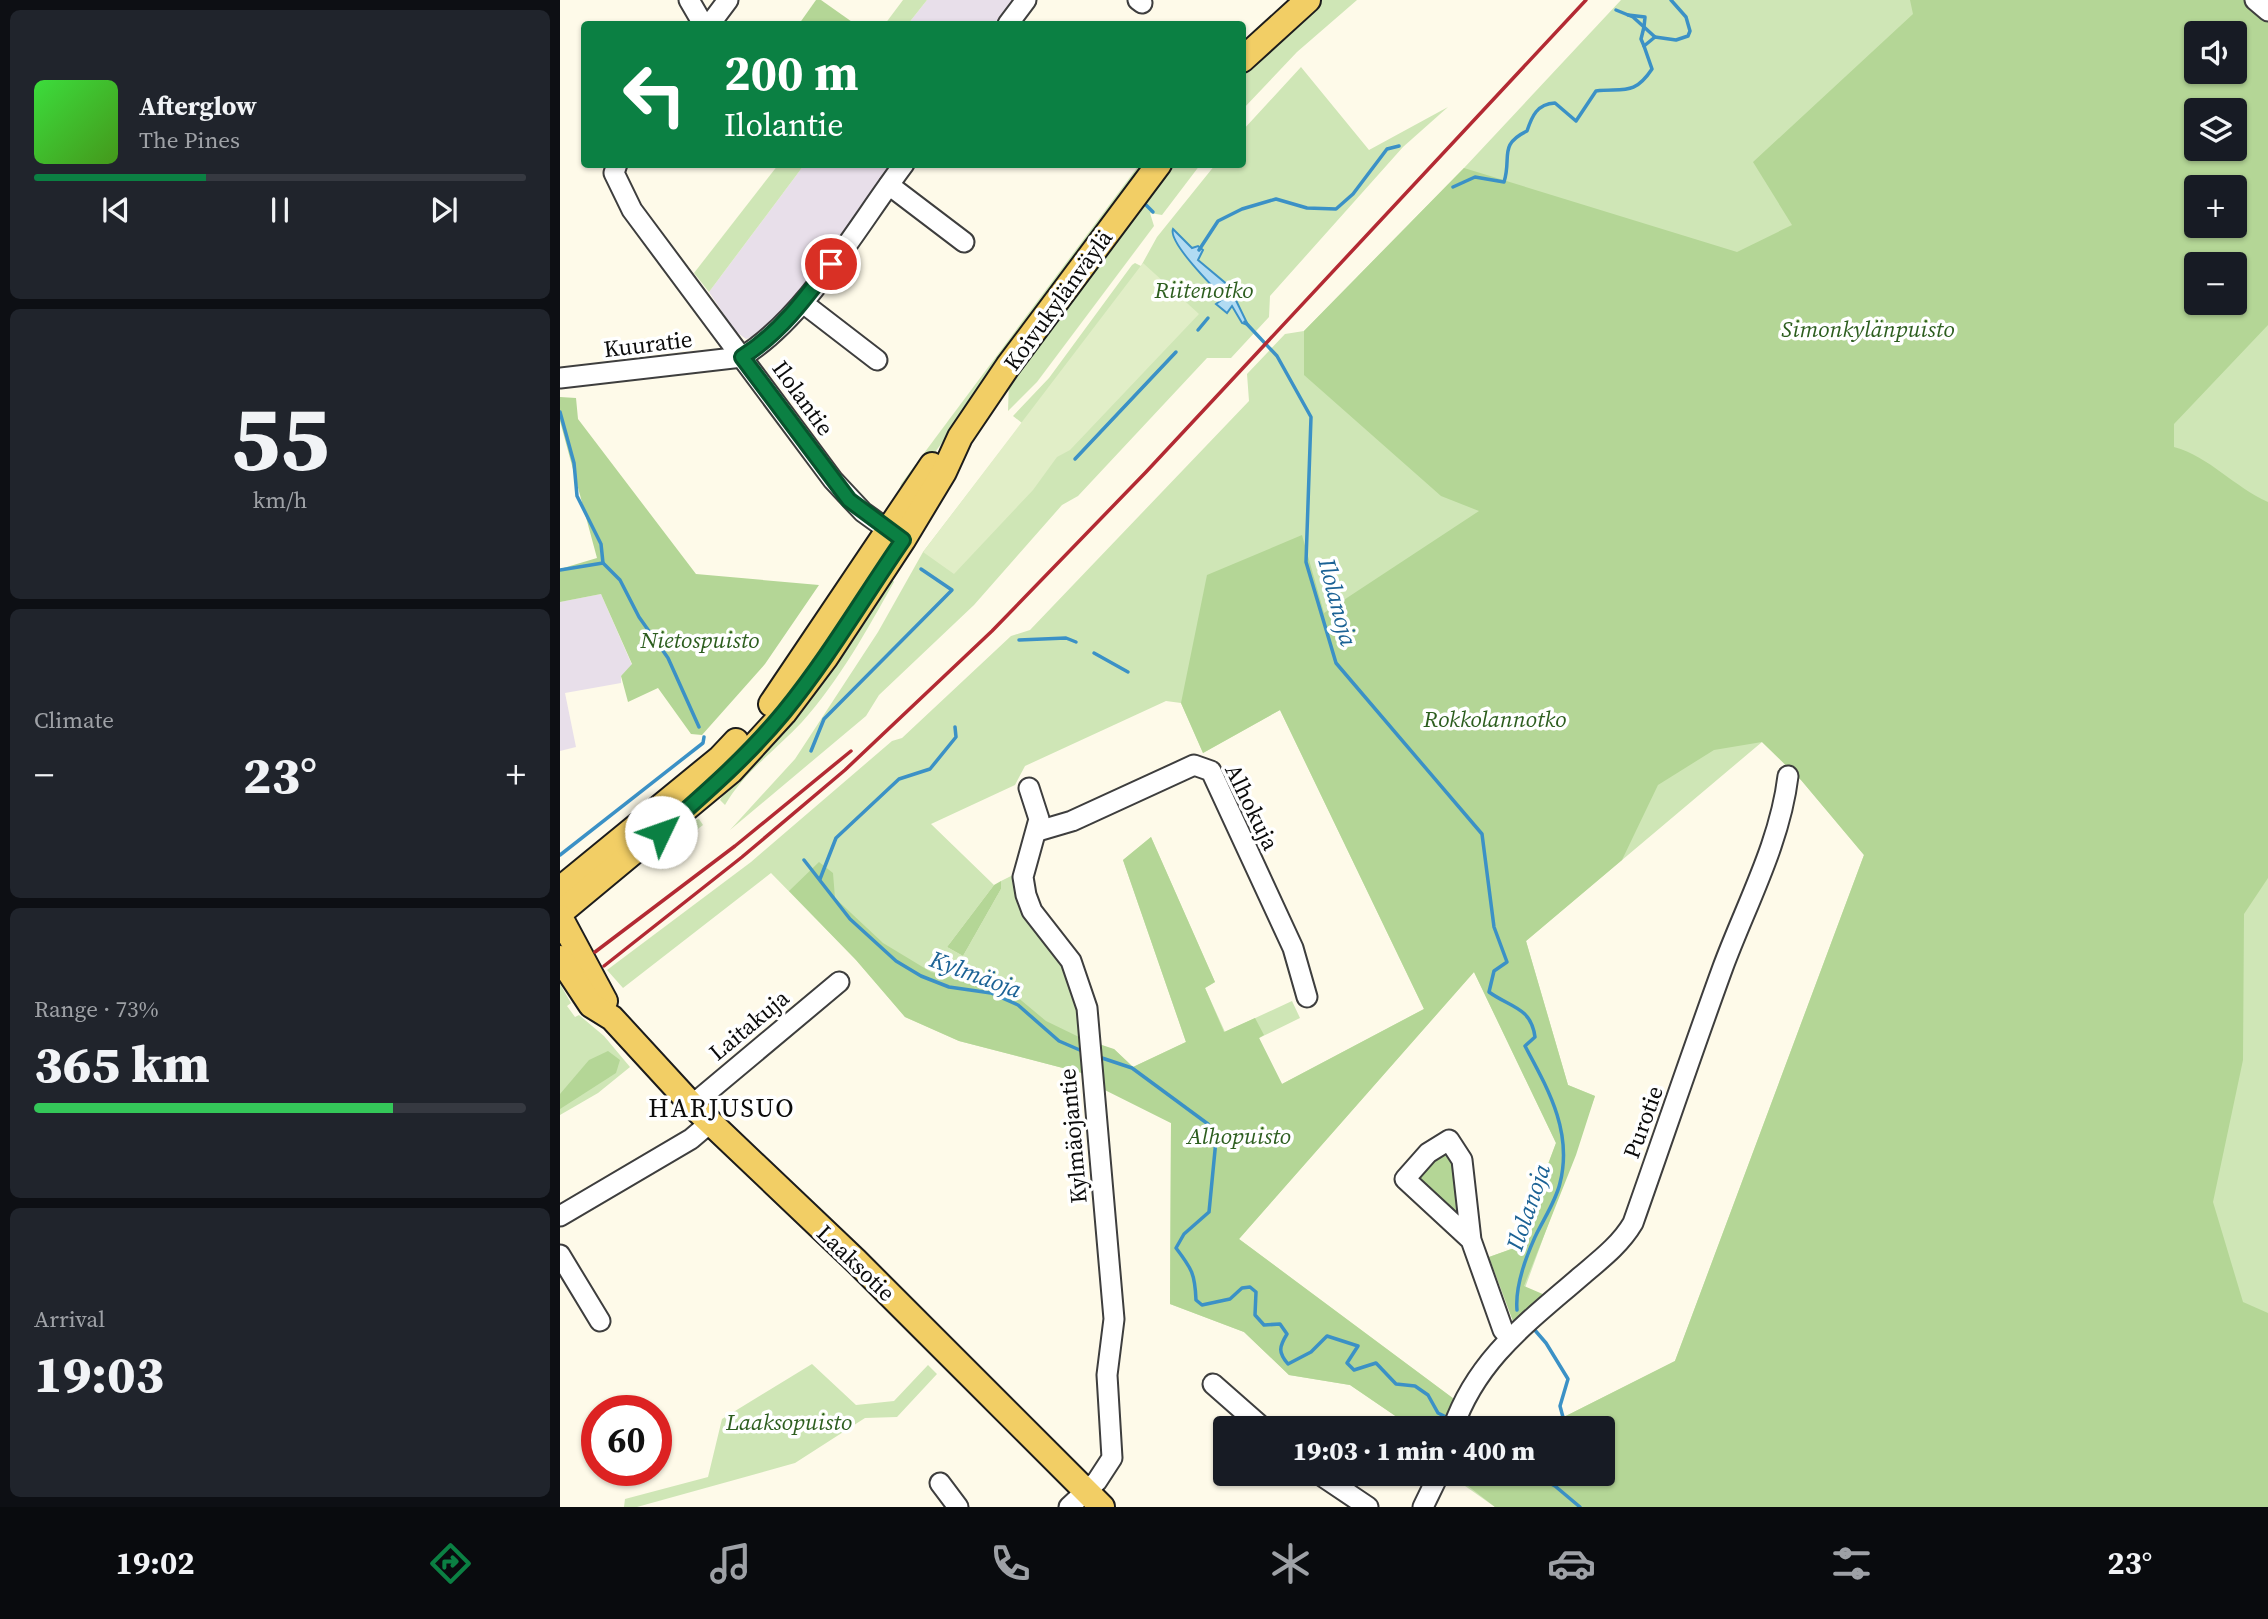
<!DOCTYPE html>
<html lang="en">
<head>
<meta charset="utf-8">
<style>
	:root { --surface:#171b24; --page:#20242c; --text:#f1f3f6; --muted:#9ea1a6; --line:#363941; --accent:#0b8043 }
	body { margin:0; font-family:"Source Serif 4",serif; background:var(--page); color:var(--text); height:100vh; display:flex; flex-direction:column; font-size:26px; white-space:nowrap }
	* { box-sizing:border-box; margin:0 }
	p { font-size:23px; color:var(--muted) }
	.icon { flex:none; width:38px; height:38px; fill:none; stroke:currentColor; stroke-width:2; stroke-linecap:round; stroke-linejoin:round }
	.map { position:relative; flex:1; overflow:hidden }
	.side { display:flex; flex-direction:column; gap:10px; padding:10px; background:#0d0f14; width:560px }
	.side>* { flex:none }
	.banner { position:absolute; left:21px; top:21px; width:665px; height:147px; border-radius:7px; box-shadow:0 2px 5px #0004; background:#0b8043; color:#fff; overflow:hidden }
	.fabs { position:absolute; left:1624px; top:21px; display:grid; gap:14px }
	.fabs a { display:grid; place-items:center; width:63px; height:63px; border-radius:7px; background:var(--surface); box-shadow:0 2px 5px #0004; font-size:35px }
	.speed { position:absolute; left:21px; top:1395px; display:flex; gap:14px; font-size:35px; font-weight:700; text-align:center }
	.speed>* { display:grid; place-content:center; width:91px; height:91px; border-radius:50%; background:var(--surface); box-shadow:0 2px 5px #0004; line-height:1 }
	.speed .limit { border:10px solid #d22; background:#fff; color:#111 }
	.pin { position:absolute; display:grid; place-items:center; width:60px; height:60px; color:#fff; margin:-30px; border:4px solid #fff; border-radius:50%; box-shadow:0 2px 7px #0007 }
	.me { position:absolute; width:77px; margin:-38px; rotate:48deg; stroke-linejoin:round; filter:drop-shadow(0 0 5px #0008) }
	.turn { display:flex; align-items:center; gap:24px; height:147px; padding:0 28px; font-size:32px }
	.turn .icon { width:91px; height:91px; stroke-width:2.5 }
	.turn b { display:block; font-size:49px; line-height:60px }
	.big { font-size:52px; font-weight:800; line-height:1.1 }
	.side .widget { flex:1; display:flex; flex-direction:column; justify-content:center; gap:10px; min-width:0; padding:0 24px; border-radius:10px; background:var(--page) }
	.side .dial { align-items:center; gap:0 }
	.dial b { font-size:91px; line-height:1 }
	.song { display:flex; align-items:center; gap:21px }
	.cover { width:84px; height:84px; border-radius:10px; background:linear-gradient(135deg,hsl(120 70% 55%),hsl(100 70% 35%)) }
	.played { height:7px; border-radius:4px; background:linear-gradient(90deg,var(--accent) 35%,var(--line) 35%) }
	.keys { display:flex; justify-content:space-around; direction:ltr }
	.heat { display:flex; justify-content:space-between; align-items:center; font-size:38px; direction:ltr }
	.charge { height:10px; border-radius:5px; background:linear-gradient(90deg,#34c759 73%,var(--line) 0) }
	.trip { position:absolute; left:653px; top:1416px; width:402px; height:70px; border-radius:7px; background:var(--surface); box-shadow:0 2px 5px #0004; font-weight:800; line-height:70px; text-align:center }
	.dock { display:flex; height:112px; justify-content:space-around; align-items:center; background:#090b0e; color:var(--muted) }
	.dock .icon { width:49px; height:49px }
	.dock .current { color:var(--accent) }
	.dock b { font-size:32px; color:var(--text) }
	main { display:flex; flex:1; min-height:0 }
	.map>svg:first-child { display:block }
	.industrial { fill:#e8dfea }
	.green { fill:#cfe6b6; fill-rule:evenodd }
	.forest { fill:#b4d696; fill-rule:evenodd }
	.pitch { fill:#e1eec7 }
	.water { fill:#b1dbf3; stroke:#3b91c6; stroke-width:2 }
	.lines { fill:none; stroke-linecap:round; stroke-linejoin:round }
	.stream { stroke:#3b91c6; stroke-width:3.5 }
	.minor-casing { stroke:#3e3e3e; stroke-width:23 }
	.major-casing { stroke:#1c1c1c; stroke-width:28 }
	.minor { stroke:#fff; stroke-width:19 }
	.major { stroke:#f2ce65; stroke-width:24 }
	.rail { stroke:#b32a33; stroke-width:3.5 }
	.route-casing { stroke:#07532c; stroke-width:18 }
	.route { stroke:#0b8043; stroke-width:12 }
	.labels { text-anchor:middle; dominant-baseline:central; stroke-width:7; stroke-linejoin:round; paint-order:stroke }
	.park-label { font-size:23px; font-style:italic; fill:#2d5e1f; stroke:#fff }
	.street-label { font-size:23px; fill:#0b0b0b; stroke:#fff }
	.water-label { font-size:24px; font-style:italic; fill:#1b6295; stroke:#fff }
	.quarter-label { font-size:26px; letter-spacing:2px; fill:#0b0b0b; stroke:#fff }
</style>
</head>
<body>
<main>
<section class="side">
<div class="widget">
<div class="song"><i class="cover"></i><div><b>Afterglow</b><p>The Pines</p></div></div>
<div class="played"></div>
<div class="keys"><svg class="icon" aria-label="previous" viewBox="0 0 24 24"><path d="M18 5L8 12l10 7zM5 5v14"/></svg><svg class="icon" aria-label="pause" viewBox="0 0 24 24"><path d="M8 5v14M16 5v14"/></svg><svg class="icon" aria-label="next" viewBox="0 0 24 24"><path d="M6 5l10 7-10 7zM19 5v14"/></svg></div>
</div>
<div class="widget dial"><b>55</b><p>km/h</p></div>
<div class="widget"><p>Climate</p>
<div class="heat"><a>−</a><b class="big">23°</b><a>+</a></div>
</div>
<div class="widget"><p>Range · 73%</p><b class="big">365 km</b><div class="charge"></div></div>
<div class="widget"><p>Arrival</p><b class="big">19:03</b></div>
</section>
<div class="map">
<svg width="1708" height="1507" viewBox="0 0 1708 1507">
	<rect width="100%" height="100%" fill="#fefae9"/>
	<!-- industrial -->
	<g class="industrial">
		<path d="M367,0H454L436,24H348Z"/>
		<path d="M244,165H333L224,311L203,332L186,339L175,331L149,292Z"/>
		<path d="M41,594L72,665L61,676V683L5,693L16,747L0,751V602Z"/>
	</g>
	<!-- green -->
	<g class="green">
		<path d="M343,0H367L348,24H325Z"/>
		<path d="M762,0H797L737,52L683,109L682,72L738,18Z"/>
		<path d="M1061,0H1708V1507H935L888,1474H1043V1428H982L1115,1361L1304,855L1241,780L1202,742L966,941L1008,1085L1035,1096L953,1321L929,1257L957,1247L996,1143L914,972L679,1239L894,1399L853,1428L790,1385L729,1375L684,1332L610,1304L611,1123L541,1088L554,1049L573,1067L626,1042L563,860L591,837L655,982L645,988L665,1032L732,1001L740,1018L699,1038L722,1084L864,1009L720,710L643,753L621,703L606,701L465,766L455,785L371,824L434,885L387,947L403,956L441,889V881L455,874L464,916L504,965L515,991L522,1073L399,1041L345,1017L296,960L211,873L63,988L47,970L191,862L332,741L342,738L451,636L470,630L689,401L687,374L725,334L744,331L904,168ZM1636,33H1675V72H1636ZM1636,110H1675V149H1636ZM1636,187H1675V226H1636ZM1636,264H1675V303H1636Z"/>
		<path d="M741,67L809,150L888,107L843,147L710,296L709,317L671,358H647L518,496L502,505L414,605L319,695L306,716L170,830L235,759L318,632L363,552L462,423L453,416L489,378L572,265L575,263L581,266L597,237L655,165L682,164L683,130Z"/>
		<path d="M218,165H244L149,292L134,273Z"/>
		<path d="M579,165H588L347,490L339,493L341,484Z"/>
		<path d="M609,165H640L602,215L590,213L594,226L477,382L448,411L449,381Z"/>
		<path d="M328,573L334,582C307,630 279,681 242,722C217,749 183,773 165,805L160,800L167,788Z"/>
		<path d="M139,819L143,825L100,858L95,852L117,827Z"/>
		<path d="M0,984L11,1003L7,1006L15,1017L19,1015L44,1036L70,1067L38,1093L0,1115Z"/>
		<path d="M252,1364L296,1405L334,1401L368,1365L377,1374L337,1417L305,1418L235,1463L77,1507H64L65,1499L148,1477L162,1419Z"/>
	</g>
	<!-- forest -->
	<g class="forest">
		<path d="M256,0H261L295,24H239Z"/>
		<path d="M1350,0H1703L1708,5V325L1614,424V447C1650,457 1674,487 1708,502V878L1684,914L1683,1060L1653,1202L1683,1302L1708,1313V1507H935L894,1475L1043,1474V1428H982L1115,1361L1304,855L1241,780L1202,742L1154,750L1098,785L1062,860L966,941L1008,1085L1035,1096L1016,1155L964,1286L985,1295L953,1321L929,1257L957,1247L996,1143L914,972L679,1239L894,1399L884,1428H853L790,1385L729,1375L684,1332L610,1304L611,1123L541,1088L536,1043L554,1049L573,1067L626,1042L563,860L591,837L655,982L645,988L664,1032L695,1018L704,1035L699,1038L722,1084L864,1009L720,710L643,753L621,703L647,575L742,535L764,613L919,511L881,496L744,375V331L904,168L1177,252L1232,225L1193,162L1353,14ZM1636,33H1675V72H1636ZM1636,110H1675V149H1636ZM1636,187H1675V226H1636ZM1636,264H1675V303H1636Z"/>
		<path d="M0,397L16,398L18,419L136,574L259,585L205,664L142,735L131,734L98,688L68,702L61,676L72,664L41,594L0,602V569L37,558L0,421Z"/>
		<path d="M259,862L273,873L275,898L323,943L371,972L397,979L416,975L439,982L486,1021L519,1037L522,1073L399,1041L345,1017L296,960L229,891Z"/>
		<path d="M441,881V889L403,956L387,947L434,885Z"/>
		<path d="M48,1051L60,1060L56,1073L0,1109V1094L29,1060Z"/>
		<path d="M889,1151L895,1159L903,1218L858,1186C856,1164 872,1160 889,1151Z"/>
	</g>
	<!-- pitch -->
	<path class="pitch" d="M583,263L639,314L510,450L497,457L473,490L394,574L363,552Z"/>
	<!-- water -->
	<path class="water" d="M613,229L632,248L638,246L643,250L638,260L669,286L688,325L682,323L672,306L667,313L656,304L664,298C653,287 608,242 613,229Z"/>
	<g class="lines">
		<!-- stream -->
		<g class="stream">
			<path d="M1056,10L1073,17L1084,27L1081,39L1084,46"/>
			<path d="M1068,15L1085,17L1084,27L1095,37"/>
			<path d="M893,187L915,177L944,182C952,157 938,145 967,131C972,116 977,104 995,103L1016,121L1036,91C1064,88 1074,96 1092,69L1084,46L1095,37L1116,40L1128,36L1130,31L1126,17L1111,0"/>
			<path d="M586,205L593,212"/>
			<path d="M639,250L658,221L682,209L716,199L747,208L776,209L793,194L827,149L839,146"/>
			<path d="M685,322L717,356L751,417L746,562L776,663L922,834L934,927L947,962L934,971L929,992C951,1008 971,1007 975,1037L965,1046C988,1089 1013,1132 1000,1183C996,1201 983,1220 975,1237C966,1257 955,1287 957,1310"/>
			<path d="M638,330L648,318"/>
			<path d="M0,412L14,463L17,496L41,544L43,563"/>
			<path d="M515,459L616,352"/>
			<path d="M0,570L43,563L60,580L79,617L108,658L139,727"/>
			<path d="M459,640L506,638L516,642"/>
			<path d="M534,653L568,672"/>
			<path d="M251,751L264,719L392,590L361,569"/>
			<path d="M0,855L143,743L144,737"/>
			<path d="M244,860L290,919L336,961L361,976L389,987L431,993L458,1005L499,1041L522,1051"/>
			<path d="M260,879L276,838L339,779L370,769L396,737L395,727"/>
			<path d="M539,1057L572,1068L648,1124L656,1140L649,1212L624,1234L616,1248C632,1269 635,1274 636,1300L642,1305L670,1299L682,1288L690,1287L696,1292L695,1315L704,1325L720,1324L727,1334C719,1347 718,1352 728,1364L751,1352L767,1336L798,1346L787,1363L794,1370L816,1363L836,1384L855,1386L868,1395L878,1413L886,1417"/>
			<path d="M973,1328L986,1343L1008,1379L1000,1406L1004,1421L1001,1428"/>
			<path d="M903,1424L925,1428"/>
			<path d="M972,1474L995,1486L1020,1507"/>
		</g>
		<defs>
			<g id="minor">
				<path d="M129,0L143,24"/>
				<path d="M578,0L582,3"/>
				<path d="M1695,0L1708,11"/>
				<path d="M150,24L168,0"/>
				<path d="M448,24L466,0"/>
				<path d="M57,164L54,173L72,210L273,480L303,512L339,538"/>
				<path d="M329,185L404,242"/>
				<path d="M243,303L317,360"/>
				<path d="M0,378L182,357C246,318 298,225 344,164"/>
				<path d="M469,788L479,819L463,877L466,895L472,911L511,961L527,1008L554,1319L547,1375L552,1458L537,1481L509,1507"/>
				<path d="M478,831L512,821L634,765L651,771L733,948L747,997"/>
				<path d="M132,1105L279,982"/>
				<path d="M0,1216L131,1139L151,1122"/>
				<path d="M911,1240L845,1179L868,1153L889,1140L902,1160L911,1240L943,1330L950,1338"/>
				<path d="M0,1255L40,1321"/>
				<path d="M653,1384L703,1428"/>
				<path d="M893,1428C917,1359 967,1323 1020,1277C1040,1260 1060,1245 1073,1223C1103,1138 1132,1052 1163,967C1186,905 1220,843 1228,776"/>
				<path d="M759,1474L808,1507"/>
				<path d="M380,1483L398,1507"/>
				<path d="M863,1507L879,1474"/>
			</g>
			<g id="major">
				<path d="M682,60L748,0"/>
				<path d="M211,704L372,465"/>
				<path d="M0,889L160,758L176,741"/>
				<path d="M0,913L171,771L224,713L266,657L343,540L384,472L400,437L448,366L599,164"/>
				<path d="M0,917L45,1001"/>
				<path d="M0,958L31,1005L52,1018L132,1105L296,1261L542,1507"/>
			</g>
		</defs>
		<!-- minor casing -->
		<use href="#minor" class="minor-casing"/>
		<!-- major casing -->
		<use href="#major" class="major-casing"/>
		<!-- minor -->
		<use href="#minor" class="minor"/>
		<!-- major -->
		<use href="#major" class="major"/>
		<!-- rail -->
		<g class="rail">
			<path d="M35,952L175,846L291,751"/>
			<path d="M44,966L182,857L285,770L432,631L586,472L1026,0"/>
		</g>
	</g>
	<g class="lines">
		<defs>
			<path id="route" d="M101,832C144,794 187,757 224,712C268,658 303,598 343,540L289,500L182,357C219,334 245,299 271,264"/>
		</defs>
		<!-- route casing -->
		<use href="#route" class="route-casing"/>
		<!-- route -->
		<use href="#route" class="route"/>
	</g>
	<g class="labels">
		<!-- park labels -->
		<g class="park-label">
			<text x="644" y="290">Riitenotko</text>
			<text x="1308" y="329">Simonkylänpuisto</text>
			<text x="140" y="640">Nietospuisto</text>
			<text x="935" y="719">Rokkolannotko</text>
			<text x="679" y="1136">Alhopuisto</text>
			<text x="229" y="1422">Laaksopuisto</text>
		</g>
		<!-- street labels -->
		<g class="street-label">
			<text transform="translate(498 300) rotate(-54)">Koivukylänväylä</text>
			<text transform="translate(88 344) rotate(-7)">Kuuratie</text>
			<text transform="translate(243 398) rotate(54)">Ilolantie</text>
			<text transform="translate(692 807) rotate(64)">Alhokuja</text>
			<text transform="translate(189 1025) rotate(-40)">Laitakuja</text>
			<text transform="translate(1083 1122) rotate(-70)">Purotie</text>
			<text transform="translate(513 1136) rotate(-95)">Kylmäojantie</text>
			<text transform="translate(296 1263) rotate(44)">Laaksotie</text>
		</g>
		<!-- water labels -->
		<g class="water-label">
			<text transform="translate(778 602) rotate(75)">Ilolanoja</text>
			<text transform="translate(416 974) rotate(20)">Kylmäoja</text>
			<text transform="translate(968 1207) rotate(-71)">Ilolanoja</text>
		</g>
		<!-- quarter labels -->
		<g class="quarter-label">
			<text x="162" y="1108">HARJUSUO</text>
		</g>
	</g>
</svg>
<div class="fabs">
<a><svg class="icon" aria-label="sound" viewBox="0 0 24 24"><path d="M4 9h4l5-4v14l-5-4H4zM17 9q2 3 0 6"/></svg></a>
<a><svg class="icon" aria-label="layers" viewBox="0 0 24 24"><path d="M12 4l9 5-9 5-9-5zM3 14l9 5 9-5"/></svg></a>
<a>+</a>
<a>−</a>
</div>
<div class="speed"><div class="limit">60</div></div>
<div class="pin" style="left:271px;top:264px;background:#d93025"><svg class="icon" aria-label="arrive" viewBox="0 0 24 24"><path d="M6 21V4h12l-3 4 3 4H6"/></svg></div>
<svg class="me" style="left:101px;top:832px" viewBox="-20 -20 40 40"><circle r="19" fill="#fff"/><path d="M0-13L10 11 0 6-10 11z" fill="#0b8043"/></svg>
<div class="trip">19:03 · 1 min · 400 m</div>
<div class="banner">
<div class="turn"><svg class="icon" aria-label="left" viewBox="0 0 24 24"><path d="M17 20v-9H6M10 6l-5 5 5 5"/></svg><div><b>200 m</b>Ilolantie</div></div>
</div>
</div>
</main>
<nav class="dock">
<b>19:02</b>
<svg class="icon current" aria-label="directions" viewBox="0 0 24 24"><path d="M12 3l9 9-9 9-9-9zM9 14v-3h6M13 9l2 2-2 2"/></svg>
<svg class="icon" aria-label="music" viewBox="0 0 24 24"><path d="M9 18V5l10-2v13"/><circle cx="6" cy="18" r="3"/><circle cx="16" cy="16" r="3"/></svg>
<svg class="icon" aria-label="phone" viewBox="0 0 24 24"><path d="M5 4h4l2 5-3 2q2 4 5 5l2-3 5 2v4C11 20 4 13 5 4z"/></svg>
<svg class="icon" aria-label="climate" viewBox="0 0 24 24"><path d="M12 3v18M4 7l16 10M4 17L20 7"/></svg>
<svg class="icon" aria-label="car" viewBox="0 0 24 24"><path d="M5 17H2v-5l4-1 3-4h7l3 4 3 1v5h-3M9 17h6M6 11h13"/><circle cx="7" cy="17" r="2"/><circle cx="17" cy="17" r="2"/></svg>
<svg class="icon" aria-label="filters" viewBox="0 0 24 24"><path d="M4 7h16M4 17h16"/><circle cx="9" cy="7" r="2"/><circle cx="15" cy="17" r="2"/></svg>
<b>23°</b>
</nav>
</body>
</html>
